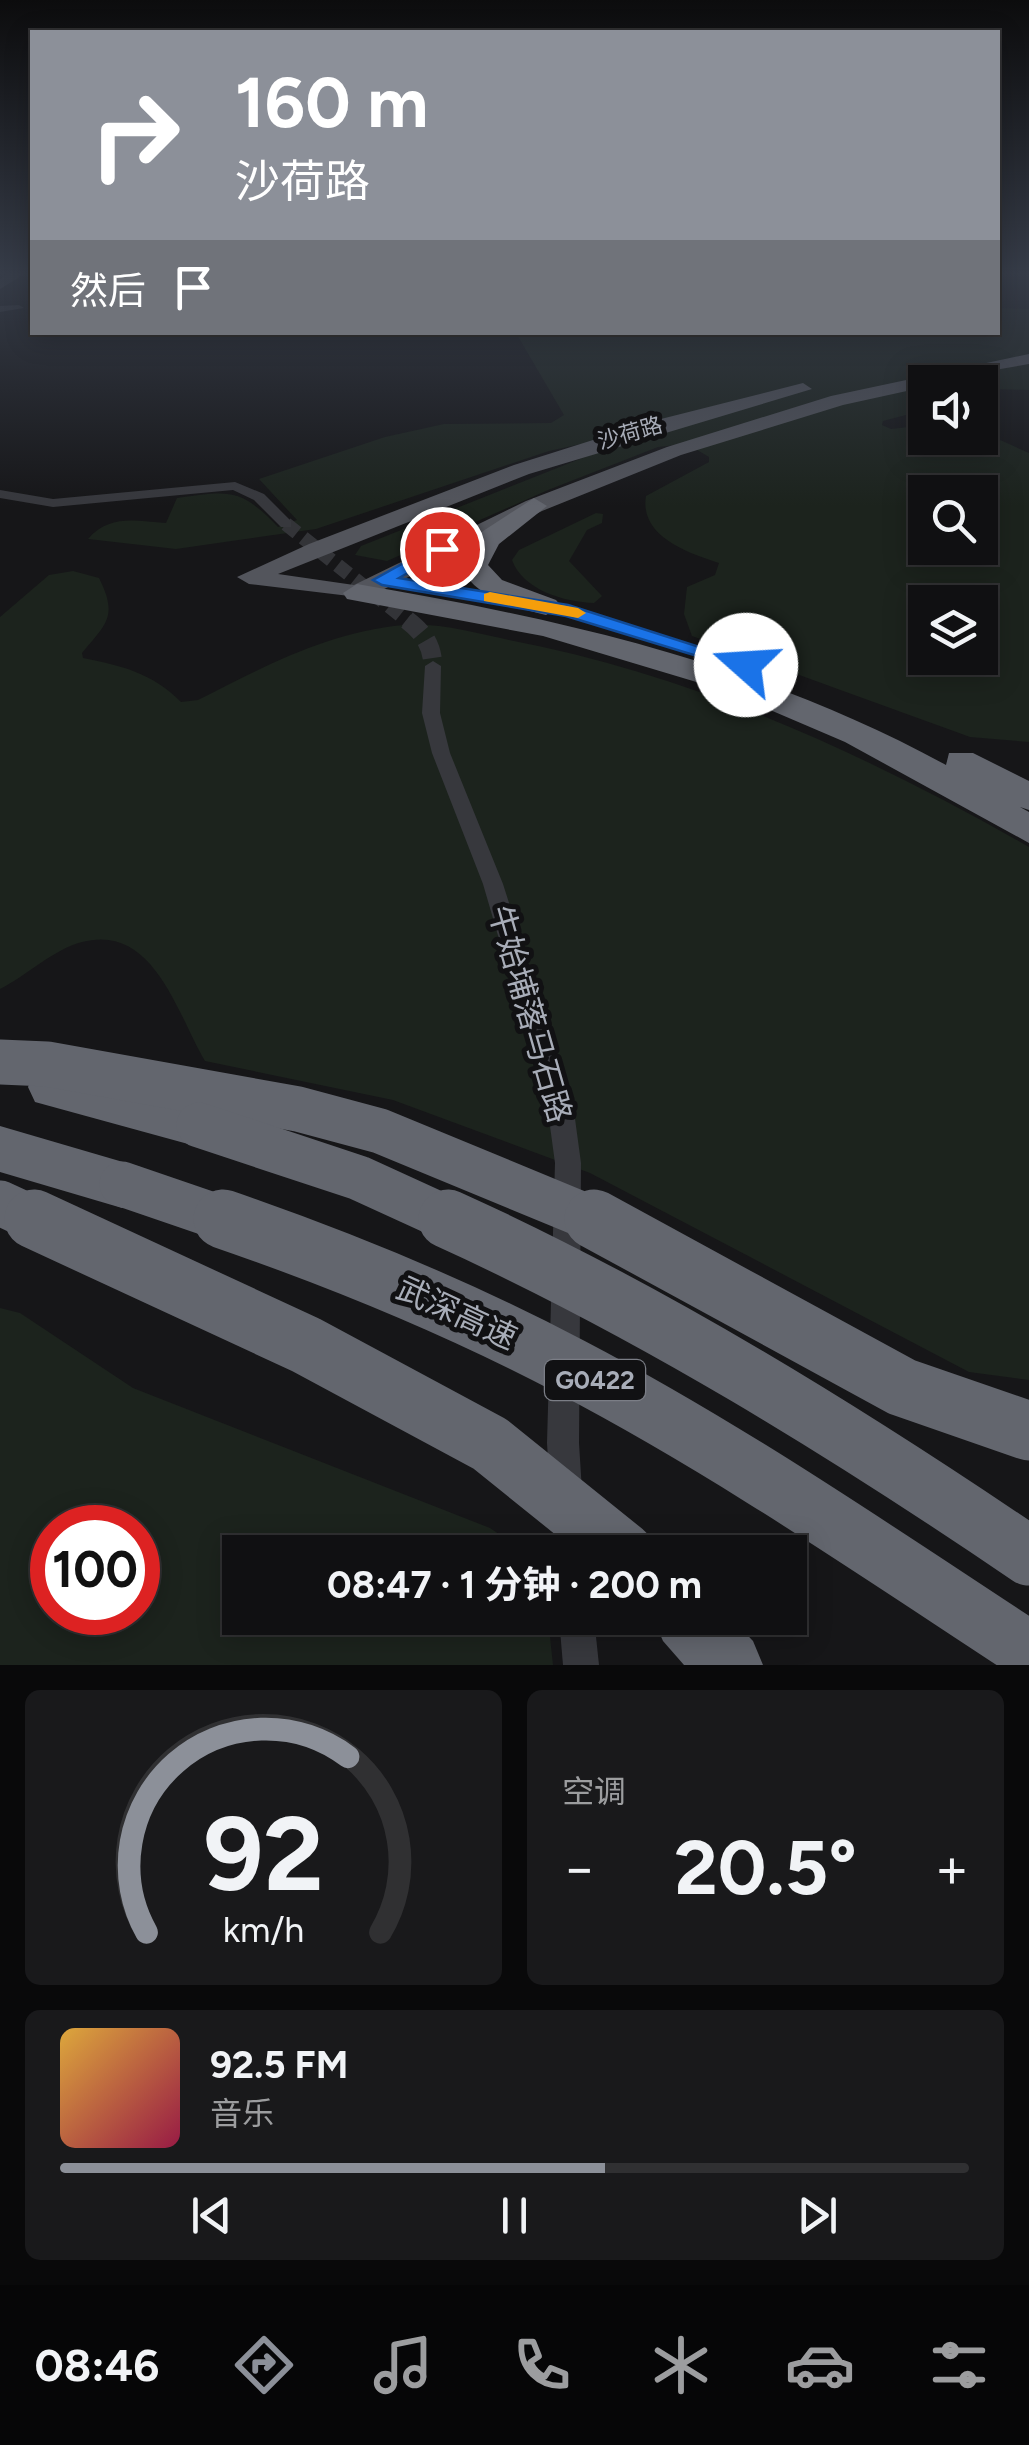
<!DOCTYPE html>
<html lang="zh">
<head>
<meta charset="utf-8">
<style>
	:root { --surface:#101012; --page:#19191b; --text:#f1f3f6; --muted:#9c9d9f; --line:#303032; --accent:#8c9099 }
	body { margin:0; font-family:Figtree,"Noto Sans SC",sans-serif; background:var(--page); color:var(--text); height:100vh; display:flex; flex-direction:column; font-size:38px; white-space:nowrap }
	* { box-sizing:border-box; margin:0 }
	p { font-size:32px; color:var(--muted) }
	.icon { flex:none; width:55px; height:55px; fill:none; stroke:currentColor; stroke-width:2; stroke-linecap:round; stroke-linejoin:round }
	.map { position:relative; height:1665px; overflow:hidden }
	.sheet { display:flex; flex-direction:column; gap:25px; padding:25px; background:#09090a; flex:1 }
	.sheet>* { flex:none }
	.banner { position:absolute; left:30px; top:30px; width:970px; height:305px; border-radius:0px; box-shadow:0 5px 25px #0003,0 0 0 2px var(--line); background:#8c9099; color:#fff; overflow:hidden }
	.fabs { position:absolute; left:908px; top:365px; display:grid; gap:20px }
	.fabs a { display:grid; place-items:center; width:90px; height:90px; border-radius:0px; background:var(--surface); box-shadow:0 5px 25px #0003,0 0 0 2px var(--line); font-size:50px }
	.speed { position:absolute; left:30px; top:1505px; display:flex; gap:20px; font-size:50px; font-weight:700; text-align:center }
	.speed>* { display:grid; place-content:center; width:130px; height:130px; border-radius:50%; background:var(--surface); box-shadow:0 5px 25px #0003,0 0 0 2px var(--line); line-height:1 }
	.speed .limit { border:15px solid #d22; background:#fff; color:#111 }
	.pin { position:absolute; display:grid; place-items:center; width:85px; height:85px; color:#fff; margin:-42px; border:5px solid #fff; border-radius:50%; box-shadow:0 2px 10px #0007 }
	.me { position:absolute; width:110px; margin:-55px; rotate:289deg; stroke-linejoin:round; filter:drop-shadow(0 0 8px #0008) }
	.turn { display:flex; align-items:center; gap:35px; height:210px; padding:0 40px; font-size:45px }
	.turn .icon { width:130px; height:130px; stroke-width:2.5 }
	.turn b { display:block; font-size:70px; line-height:85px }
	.then { display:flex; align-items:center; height:95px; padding:0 40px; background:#0003; gap:20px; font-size:38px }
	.big { font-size:75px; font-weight:700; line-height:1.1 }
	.sheet .widget { flex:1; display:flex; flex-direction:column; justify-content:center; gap:15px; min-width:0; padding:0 35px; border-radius:15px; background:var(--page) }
	.sheet .dial { align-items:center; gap:0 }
	.dial svg { height:260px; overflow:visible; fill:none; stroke:var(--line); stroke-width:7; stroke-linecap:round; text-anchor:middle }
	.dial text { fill:var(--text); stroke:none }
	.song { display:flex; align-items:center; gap:30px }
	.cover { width:120px; height:120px; border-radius:15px; background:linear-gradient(135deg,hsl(40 70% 55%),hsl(340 70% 35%)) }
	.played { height:10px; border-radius:5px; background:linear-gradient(90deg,var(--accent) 60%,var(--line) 60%) }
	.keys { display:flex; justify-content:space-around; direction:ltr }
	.heat { display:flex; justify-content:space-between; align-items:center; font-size:55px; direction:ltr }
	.sheet .tiles { flex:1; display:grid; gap:25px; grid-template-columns:1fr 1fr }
	.widget:last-child { grid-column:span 2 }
	.trip { position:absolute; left:222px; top:1535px; width:585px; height:100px; border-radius:0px; background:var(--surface); box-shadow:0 5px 25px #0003,0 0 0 2px var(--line); font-weight:700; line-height:100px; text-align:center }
	.tab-bar { display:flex; height:160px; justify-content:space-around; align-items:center; background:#060607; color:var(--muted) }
	.tab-bar .icon { width:70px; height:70px }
	.tab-bar .current { color:var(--accent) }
	.tab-bar b { font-size:45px; color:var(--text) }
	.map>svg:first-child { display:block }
	.green { fill:#1c231d; fill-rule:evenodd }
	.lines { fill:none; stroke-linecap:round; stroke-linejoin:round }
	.street-tunnel-far1 { stroke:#333438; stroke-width:14; stroke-dasharray:14 8; stroke-linecap:butt }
	.street-tunnel { stroke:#333438; stroke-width:19; stroke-dasharray:19 9; stroke-linecap:butt }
	.street { fill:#37383d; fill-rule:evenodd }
	.secondary { fill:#45474d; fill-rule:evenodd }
	.primary { fill:#53555c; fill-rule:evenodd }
	.highway { fill:#63666e; fill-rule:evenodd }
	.highway-bridge-far1 { stroke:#63666e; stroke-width:45 }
	.highway-bridge { stroke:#63666e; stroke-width:59 }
	.route { fill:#1a73e8; stroke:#114b97; stroke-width:2.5 }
	.slow { fill:#f59e0b }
	.labels { text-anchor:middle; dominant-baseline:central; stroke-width:10; stroke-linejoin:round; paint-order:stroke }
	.far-street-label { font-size:22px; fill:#a8adb8; stroke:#111113 }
	.shield { fill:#111113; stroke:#7b7e86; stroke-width:2.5 }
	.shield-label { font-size:25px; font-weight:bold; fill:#a8adb8 }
	.near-street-label { font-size:32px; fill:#a8adb8; stroke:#111113 }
</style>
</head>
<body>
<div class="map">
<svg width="1029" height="1665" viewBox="0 0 1029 1665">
	<rect width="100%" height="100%" fill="#161618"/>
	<!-- green -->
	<g class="green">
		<path d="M998,308L1029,309V390L988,389L954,378L925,382V410L883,421L882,425L891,429L925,425V438H980V431L1029,453V742L970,737L692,636L684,614L687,587L715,575L719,563C688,553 639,536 646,496L709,462V457L687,444L658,447L548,490L387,561L355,555L361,546L600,451L581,444L549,451L316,529L176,549L88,539C110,514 135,521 166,523L177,498C229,491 240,487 278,527L297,520L259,479L385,437L444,424L551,423L564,415L516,333L998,332ZM925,492H980V548H925ZM925,602H980V658H925Z"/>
		<path d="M596,513L603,514L602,523L587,530L569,561L602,596L594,603C564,602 523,590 512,560L519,550Z"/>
		<path d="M73,571L99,578C118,616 107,623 82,653L83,658C123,666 152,673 181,702L198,700C265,666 328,632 404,625C437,622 477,633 509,640C694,675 866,754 1029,847V1380L969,1372L590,1173L393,1100L205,1061C177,1014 154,923 82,942C54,949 26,976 0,989V617L49,575Z"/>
		<path d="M0,1308L20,1313L133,1388L490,1528L525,1552H240V1618H548L553,1665H0ZM52,1528H138V1612H52Z"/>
	</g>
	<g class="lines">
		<!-- street-tunnel-far1 -->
		<path class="street-tunnel-far1" d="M286,524L410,623"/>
		<!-- street-tunnel -->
		<path class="street-tunnel" d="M407,620C424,633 432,645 433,666"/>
		<!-- street -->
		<g class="street">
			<path d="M0,306L19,305L24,308L0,312Z"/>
			<path d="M235,482L264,494L291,521V527H281L254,500L233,490L53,507L0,498V490L53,499Z"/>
			<path d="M433,661L441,666L440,713L450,753L503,884L573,1104L581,1163L579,1443L582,1491L578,1503L566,1507L554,1503L550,1491L547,1443L555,1163L547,1104L483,884L432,753L422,713L425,666Z"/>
			<path d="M559,1618H594L599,1665H563Z"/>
		</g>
		<!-- secondary -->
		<path class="secondary" d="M9,273H26L0,289V279Z"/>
		<!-- primary -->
		<path class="primary" d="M1029,354V364L925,382V387L843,405L681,455L542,511L366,598L249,584L237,577L309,544L514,465L653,421L803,383L812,389L529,474L278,574L354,585L526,501L667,447L831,396Z"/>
		<!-- highway -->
		<g class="highway">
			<path d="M534,498L547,506L499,544L488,565L502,580L556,600L561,606L546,615C514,607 474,598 460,565L480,533Z"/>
			<path d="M357,584C562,619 762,664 946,765L949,753H973L1029,781V810L1020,807L1029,812V843L845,742L723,690L543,636L347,599L343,593Z"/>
			<path d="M51,1066L94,1073L199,1103L216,1109L223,1125L216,1141L199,1147L35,1102L28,1087L35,1072Z"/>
			<path d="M0,1126L140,1167L147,1184L140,1201L122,1208L0,1172Z"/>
			<path d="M653,1618H731L753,1641L763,1665H684L663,1641Z"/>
		</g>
		<!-- highway-bridge-far1 -->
		<g class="highway-bridge-far1">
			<path d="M0,1062L47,1064L298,1109L380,1131L598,1221"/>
			<path d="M199,1125L359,1178L453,1221"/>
			<path d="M122,1184L230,1221"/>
			<path d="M0,1203L39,1221"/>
		</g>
		<!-- highway-bridge -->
		<g class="highway-bridge">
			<path d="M34,1219L306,1345L490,1444L624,1552"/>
			<path d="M223,1219C342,1260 459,1308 571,1367C730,1450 879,1553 1029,1651"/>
			<path d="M448,1219C651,1311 845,1431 1029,1556"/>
			<path d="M594,1219L902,1387L1029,1431"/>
		</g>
	</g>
	<!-- sky -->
	<linearGradient id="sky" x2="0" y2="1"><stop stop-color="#0c0c0d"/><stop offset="0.54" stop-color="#363c48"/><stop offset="1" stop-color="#363c48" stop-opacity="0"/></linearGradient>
	<rect width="1029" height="506" fill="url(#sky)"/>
	<!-- route -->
	<path class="route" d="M436,545L450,549L399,578L568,605L756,665L746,671L566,616L382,585L373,580Z"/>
	<!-- slow -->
	<path class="slow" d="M490,592L578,608L586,613L578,618L484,601V594Z"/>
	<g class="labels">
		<!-- far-street labels -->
		<g class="far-street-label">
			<text transform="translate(630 433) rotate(-16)">沙荷路</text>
		</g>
		<!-- shield labels -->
		<rect class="shield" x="545" y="1360" width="100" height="40" rx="8"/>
		<g class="shield-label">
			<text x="595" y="1380">G0422</text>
		</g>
		<!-- near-street labels -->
		<g class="near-street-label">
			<text transform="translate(530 1014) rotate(74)">牛始埔落马石路</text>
			<text transform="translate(457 1313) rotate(25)">武深高速</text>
		</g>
	</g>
</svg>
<div class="fabs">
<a><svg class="icon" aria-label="sound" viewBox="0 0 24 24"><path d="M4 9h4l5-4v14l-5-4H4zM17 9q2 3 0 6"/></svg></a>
<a><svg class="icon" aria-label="search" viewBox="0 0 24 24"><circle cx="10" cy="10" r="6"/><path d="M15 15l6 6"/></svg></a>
<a><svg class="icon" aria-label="layers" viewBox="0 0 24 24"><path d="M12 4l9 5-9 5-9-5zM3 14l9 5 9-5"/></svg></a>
</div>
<div class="speed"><div class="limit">100</div></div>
<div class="pin" style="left:442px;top:549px;background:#d93025"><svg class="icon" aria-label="arrive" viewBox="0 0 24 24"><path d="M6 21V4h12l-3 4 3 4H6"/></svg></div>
<svg class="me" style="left:746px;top:665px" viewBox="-20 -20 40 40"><circle r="19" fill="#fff"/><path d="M0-13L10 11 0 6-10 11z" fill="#1a73e8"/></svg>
<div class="trip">08:47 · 1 分钟 · 200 m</div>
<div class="banner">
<div class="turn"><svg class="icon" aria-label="right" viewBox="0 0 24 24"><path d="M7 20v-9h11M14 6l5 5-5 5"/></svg><div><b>160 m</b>沙荷路</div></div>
<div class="then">然后<svg class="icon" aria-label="arrive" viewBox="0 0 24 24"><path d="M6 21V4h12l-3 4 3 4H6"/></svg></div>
</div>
</div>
<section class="sheet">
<div class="tiles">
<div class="widget dial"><svg viewBox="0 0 100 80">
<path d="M14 69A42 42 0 1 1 86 69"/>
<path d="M14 69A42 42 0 0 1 76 15" stroke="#8c9099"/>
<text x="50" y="56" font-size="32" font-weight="700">92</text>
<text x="50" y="72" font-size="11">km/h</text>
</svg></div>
<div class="widget"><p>空调</p>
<div class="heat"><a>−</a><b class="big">20.5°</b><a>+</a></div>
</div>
<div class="widget">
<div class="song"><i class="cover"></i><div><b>92.5 FM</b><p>音乐</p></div></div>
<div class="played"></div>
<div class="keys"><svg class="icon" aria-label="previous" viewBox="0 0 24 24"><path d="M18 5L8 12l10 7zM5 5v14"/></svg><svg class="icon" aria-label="pause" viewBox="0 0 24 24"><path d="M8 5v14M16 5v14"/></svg><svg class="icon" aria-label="next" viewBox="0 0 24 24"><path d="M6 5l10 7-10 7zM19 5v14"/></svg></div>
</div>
</div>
</section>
<nav class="tab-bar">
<b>08:46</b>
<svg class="icon current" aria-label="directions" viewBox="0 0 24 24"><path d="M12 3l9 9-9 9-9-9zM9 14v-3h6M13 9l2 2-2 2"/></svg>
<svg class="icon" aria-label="music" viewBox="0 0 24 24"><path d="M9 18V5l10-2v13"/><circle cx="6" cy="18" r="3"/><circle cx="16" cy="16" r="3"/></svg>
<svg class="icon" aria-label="phone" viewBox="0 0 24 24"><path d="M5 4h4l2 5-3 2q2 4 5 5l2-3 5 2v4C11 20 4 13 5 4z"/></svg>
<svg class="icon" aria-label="climate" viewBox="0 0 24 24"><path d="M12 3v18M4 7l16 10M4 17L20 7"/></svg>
<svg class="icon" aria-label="car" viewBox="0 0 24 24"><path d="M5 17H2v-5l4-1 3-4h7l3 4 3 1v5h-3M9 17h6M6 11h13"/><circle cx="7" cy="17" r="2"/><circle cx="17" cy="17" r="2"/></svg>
<svg class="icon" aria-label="filters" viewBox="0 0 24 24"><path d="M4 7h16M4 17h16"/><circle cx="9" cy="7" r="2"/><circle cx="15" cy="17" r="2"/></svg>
</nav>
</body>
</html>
